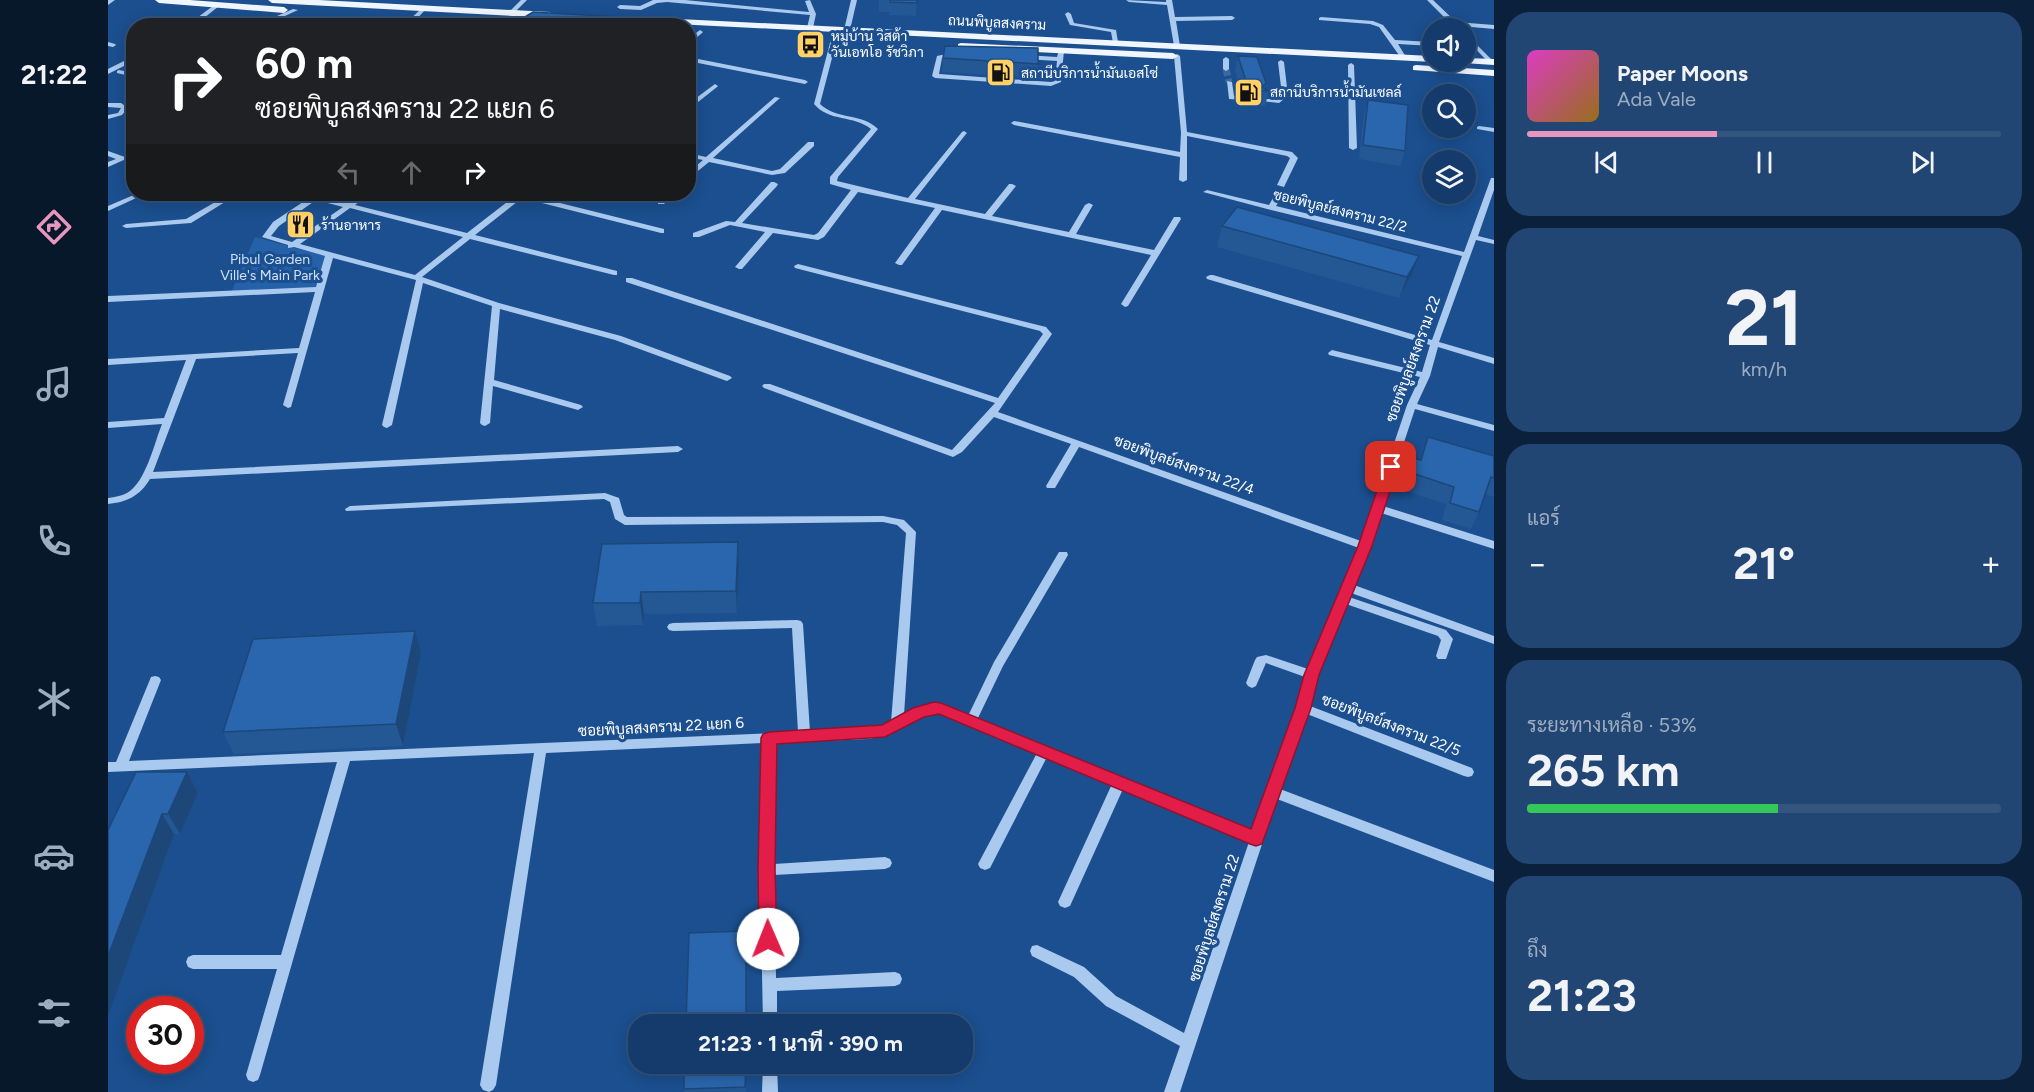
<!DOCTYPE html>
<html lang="th">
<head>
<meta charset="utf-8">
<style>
	:root { --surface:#143b6b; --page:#214673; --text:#f1f3f6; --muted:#9dadc1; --line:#33557e; --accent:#e797bd }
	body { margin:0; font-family:Figtree,Sarabun,sans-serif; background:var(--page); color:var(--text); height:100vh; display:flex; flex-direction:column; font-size:22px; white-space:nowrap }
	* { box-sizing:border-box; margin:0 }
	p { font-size:20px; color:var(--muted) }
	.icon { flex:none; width:33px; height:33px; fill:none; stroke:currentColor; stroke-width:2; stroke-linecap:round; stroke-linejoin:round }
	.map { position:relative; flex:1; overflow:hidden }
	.details { display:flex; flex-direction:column; gap:12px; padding:12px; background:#0b203b; width:540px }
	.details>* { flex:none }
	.guide { position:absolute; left:18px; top:18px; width:570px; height:183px; border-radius:24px; box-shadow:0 3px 15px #0003,0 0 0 2px var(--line); background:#202124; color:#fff; overflow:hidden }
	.controls { position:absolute; left:1314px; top:18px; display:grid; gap:12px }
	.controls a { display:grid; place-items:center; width:54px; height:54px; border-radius:50%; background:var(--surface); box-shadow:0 3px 15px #0003,0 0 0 2px var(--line); font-size:30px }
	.speed { position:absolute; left:18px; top:996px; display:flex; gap:12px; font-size:30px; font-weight:700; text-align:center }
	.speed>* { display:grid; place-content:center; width:78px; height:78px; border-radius:50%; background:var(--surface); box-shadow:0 3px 15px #0003,0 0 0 2px var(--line); line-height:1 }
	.speed .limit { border:9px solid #d22; background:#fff; color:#111 }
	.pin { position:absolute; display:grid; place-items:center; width:51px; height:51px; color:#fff; margin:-26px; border-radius:12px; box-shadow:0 3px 9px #0006 }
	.me { position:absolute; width:66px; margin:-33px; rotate:359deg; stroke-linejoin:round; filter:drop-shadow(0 0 4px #0008) }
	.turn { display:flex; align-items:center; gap:21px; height:126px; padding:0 30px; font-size:27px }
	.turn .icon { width:78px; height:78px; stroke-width:2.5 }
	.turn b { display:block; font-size:42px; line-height:51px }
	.lanes { display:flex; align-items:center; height:57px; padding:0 30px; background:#0003; justify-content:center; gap:30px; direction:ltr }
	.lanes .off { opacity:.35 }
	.big { font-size:45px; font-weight:700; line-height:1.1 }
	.details .tile { flex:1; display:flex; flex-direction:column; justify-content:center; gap:9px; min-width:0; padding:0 21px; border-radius:24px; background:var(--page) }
	.details .dial { align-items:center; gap:0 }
	.dial b { font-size:78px; line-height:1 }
	.song { display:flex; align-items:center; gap:18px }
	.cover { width:72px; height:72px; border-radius:9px; background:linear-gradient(135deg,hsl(310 70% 55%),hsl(40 70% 35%)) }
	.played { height:6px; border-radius:3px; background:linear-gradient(90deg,var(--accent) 40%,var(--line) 40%) }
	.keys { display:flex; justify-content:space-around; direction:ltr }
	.heat { display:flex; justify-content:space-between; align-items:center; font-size:33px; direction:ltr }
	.charge { height:9px; border-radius:4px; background:linear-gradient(90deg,#34c759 53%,var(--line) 0) }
	.trip { position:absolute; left:520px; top:1014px; width:345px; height:60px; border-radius:24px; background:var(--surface); box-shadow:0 3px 15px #0003,0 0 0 2px var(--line); font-weight:700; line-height:60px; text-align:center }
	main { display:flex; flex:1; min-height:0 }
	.tab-bar { display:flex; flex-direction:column; width:108px; justify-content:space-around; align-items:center; background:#08182b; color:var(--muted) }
	.tab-bar .icon { width:42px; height:42px }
	.tab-bar .current { color:var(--accent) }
	.tab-bar b { font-size:27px; color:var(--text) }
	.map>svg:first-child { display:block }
	.green { fill:#2461a8 }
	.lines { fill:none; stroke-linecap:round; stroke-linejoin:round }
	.minor-tunnel { stroke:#3d69a0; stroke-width:7; stroke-dasharray:7 3; stroke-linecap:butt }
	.minor { fill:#a9c9ee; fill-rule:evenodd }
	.major { fill:#f0f6ff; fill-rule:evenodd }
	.wall { fill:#245895 }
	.shaded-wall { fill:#1d4779 }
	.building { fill:#2a66ad; stroke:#1d4779; stroke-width:1.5 }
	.route { fill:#e11d48; stroke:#92132f; stroke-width:1.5 }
	.labels { text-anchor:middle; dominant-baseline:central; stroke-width:6; stroke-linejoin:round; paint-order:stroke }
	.far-street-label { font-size:14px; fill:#fff; stroke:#1b4f8f }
	.far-poi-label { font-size:14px; fill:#fff; stroke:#1b4f8f; text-anchor:start }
	.far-park-label { font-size:14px; fill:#cfe3fa; stroke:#1b4f8f }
	.street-label { font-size:15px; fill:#fff; stroke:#1b4f8f }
</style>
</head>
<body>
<main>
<nav class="tab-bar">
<b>21:22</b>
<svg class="icon current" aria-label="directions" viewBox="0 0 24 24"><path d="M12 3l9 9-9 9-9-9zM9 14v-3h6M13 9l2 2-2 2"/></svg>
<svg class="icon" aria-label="music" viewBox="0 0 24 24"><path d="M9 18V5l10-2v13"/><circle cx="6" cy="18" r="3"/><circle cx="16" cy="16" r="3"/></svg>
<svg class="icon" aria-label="phone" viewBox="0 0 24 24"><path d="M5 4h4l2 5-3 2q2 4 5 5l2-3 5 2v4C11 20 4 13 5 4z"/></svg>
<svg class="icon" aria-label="climate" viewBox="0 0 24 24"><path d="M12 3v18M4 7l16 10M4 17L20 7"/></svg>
<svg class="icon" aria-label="car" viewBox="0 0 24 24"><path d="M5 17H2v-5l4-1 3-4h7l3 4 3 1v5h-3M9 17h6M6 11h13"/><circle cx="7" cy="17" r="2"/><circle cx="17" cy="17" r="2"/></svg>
<svg class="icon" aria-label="filters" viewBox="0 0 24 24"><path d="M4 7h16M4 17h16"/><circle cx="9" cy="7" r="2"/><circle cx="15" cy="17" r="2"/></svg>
</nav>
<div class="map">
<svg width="1386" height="1092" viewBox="0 0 1386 1092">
	<rect width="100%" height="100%" fill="#1b4f8f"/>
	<!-- green -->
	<path class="green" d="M147,237L218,256L208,289L122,295Z"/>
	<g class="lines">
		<!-- minor-tunnel -->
		<path class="minor-tunnel" d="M1118,69L1121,82"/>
		<!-- minor -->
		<g class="minor">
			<path d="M0,0H7L0,5Z"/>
			<path d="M413,0H419L405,14H401V12Z"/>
			<path d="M545,0H577L701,12L697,1L702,0L708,14L705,28L702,30L699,28L702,15L559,2L549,3L533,10L512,9L509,7L512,5L532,6Z"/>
			<path d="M743,0H749L742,30L739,32L736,30Z"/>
			<path d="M1018,0L1058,2V0H1064L1067,17L1124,16L1127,18L1124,20L1068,21L1072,46L1069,48L1066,46L1059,5L1021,2Z"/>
			<path d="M1319,0H1325L1348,22L1386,25V29L1352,26L1353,28H1347Z"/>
			<path d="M109,3L112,5L111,6L86,26H78Z"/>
			<path d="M316,6L318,7V9L302,26H295Z"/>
			<path d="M185,9L190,10L155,26H146Z"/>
			<path d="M960,12L963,14L966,23L1008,30L1010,42L1005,43L1003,32L962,25L957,14Z"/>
			<path d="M1213,17L1265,21L1275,25L1287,40L1324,42V46L1290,44L1298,57L1293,58L1271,27L1262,24L1211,20V18Z"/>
			<path d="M360,18L363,20L356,26H348Z"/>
			<path d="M395,19L398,21L393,26H386Z"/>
			<path d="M592,30L595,32L594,33L580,45V39Z"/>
			<path d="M1358,34L1385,61V63H1381L1358,39Z"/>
			<path d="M726,37L729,39L712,104C729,120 754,113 770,129L730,177L729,181L800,198L854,132L856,131L859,133L858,134L807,199L877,214L901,184H904L908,186L884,216L961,232L977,205L981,203L985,205L968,234L1046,250L1066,217H1072L1073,219L1020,306L1017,307L1013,304L1043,255L834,210L794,265H791L787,263L827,208L750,192L716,237L710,240L665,233L634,269H631L627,267L657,232L622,225L591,237H585V233L618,221L627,222L663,182H666L670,184L669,186L634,223L706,235L710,233L743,190L722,184V177L763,129C746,115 721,122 706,104L723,39Z"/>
			<path d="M0,42L7,44L8,45L5,47L0,46Z"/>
			<path d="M951,50L956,51L953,82L943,86L827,78L824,76L829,56L847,52L849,53V55L834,58L831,74L943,82L947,81L949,61L917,59L914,57L917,55L949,57Z"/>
			<path d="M1069,54L1072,56L1079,132L1184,152L1190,158L1176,187L1169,185L1182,158L1179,156L1079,136V180L1075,182L1071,180L1072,157L906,125L903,123L906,121L1072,152L1073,133L1066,56Z"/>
			<path d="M26,56V61L0,74V69Z"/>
			<path d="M580,57L697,80L700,82L697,84L580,61Z"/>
			<path d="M1118,57L1121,59V69L1118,71L1115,69V59Z"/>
			<path d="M1173,60L1176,62L1180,96L1171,103L1153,101V99H1169L1174,95L1170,62Z"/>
			<path d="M1243,63L1246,65L1249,148L1245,150L1241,148L1240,65Z"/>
			<path d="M11,70L26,73V77L9,73V71Z"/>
			<path d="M1119,81L1124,82L1126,96L1137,98V100L1121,99Z"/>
			<path d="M607,84L610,86L609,87L580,110V104Z"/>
			<path d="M667,97L672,98L605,158L664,171L672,169L700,142H706V146L677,173L664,175L601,162L580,179V173L595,160L580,157V153L598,157Z"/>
			<path d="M0,103H13L20,108L14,115L0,119V115L10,113L13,108L0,107Z"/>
			<path d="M1371,126L1386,128V132L1369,129V127Z"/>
			<path d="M26,145V150L20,152L16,150Z"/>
			<path d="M0,151L17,157L18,159L0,167V162L8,159L0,156Z"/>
			<path d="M1383,178H1386V190L1370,236L1386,240V244L1368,240L1331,342L1386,358V364L1330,347L1322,376L1309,404L1386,425V431L1307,409L1275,506L1386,541V549L1273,513L1262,546L1246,585L1386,636V644L1243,593L1241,597L1338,630L1345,639L1338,659H1330L1328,656L1333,640L1330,636L1238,604L1209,675L1202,706L1364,768L1366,772L1364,776L1360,777L1356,776L1199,714L1172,789L1386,870V882L1169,799L1072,1092H1056L1072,1046L998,1006L966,977L924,956L922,951L924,946L929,945L976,967L1008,996L1076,1033L1141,842L1015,789L962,906L957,908L952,906L950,902L1004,784L939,757L882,868L877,870L872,868L870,864L929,753L842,716L826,713L814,716L793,729L777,736L760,739L667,743L666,864L777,857L782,859L784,863L782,867L777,869L666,875L668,978L787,972L792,974L794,979L792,984L787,986L669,991V1024H655L652,870L655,743L438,753L388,1085L385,1090L381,1092L375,1090L372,1085L426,753L242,761L152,1075L150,1080L145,1082L140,1080L138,1075L169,969H85L80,967L78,962L80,957L85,955H173L229,762L0,772V762H8L43,677L47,676L51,677L53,680L21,761L690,732L684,628L565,631L561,630L559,627L561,624L565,623L689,620L693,621L695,624L702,732C728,731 760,734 783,722L798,533L789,525L775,522L517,525L507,519L502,502L496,499L238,511L237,509L242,506L497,493L511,498L516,515L519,517L775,516L796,520L808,532L796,715C822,701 833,702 861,714L886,662L951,552H959L960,555L895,666L870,718L1144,832L1189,708L1197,677L1158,663L1148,686L1144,688L1140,686L1138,683L1147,660L1149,657L1158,655L1200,669L1251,548L971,447L947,488H939L938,486L963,444L886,417L854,452L845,457L656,388L654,386L656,384H662L844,450L887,403L518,282V278H524L890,398L935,334L932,331L687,268L686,266L690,264L938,327L944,334L890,412L1253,541L1299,405L1312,377L1221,355L1220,353L1224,350L1314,372L1322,345L1099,279L1098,277L1102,275H1105L1324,340L1354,256L1163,210L1095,192L1099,190L1161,205L1169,191H1172L1176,193L1168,206L1356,252Z"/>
			<path d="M28,194H37L0,211V206Z"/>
			<path d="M121,194H130L83,223L18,228L14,226L18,224L78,219Z"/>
			<path d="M207,194H214L213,196L240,203L254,194H261L247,205L359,233L407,196L404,194H416L556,229V233H553L414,198L367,235L509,271V275H506L362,239L314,277L391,303L513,336L622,376L624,378L619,381L616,380L507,340L392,309L386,380L473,405L475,407L470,410L385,386L382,423L377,426L374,425L372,423L384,306L315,283L284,425L279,428L276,427L274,425L308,280L225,258L183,407L180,408L175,405L190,353L88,359L45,472L570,446L575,449L570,452L42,479C32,496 19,502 0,504V498C7,497 13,496 19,493C38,482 46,444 54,424L0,428V422L56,418L78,360L0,365V359L191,348L207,292L0,302V296L208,287L217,256L186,247L180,248V245L154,237L165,222ZM208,200L235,207L184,242L163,236L171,226ZM242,208L355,237L307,275L192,244Z"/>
			<path d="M558,194H566L556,204H550V200Z"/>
			<path d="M655,1064H669L670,1092H654Z"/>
		</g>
		<!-- major -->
		<g class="major">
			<path d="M47,0H82L176,7L180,10L176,13L51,3Z"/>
			<path d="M160,0H211L442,12L446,15L442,18L164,3Z"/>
			<path d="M511,16L1324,56L1325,62L508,21V17Z"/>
			<path d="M853,43L1065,53L1070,56L1065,59L850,48V44Z"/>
			<path d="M1358,58L1386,59V65L1355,63Z"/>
			<path d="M1308,65L1386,70V76L1305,70V66Z"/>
		</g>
	</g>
	<!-- wall -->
	<g class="wall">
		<path d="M771,0H809L808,16L781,15L782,12H771Z"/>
		<path d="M1130,56L1158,83L1157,88L1161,91L1157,106L1137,105L1139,98L1134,95L1127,70Z"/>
		<path d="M835,58L930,64L929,78L834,72Z"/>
		<path d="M1260,100L1297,151L1292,166L1251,159L1256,114Z"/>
		<path d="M1114,226L1303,276L1291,298L1109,247Z"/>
		<path d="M1320,437L1386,456V497L1377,494L1371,512L1363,529L1334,520L1338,504L1287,487L1292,473L1299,456L1311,460Z"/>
		<path d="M630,542L631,564L629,613L536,614L535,625L489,626L485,603Z"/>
		<path d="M307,631L313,653L295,746L126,754L115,732Z"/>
		<path d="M79,772L90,793L72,834H66L0,1016V830Z"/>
		<path d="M638,1064V1092H576V1089Z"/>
	</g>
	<!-- shaded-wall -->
	<g class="shaded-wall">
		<path d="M530,18L531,26H527Z"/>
		<path d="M1311,256L1303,276L1291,298L1299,277Z"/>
		<path d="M630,542L631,564L629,613L628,591Z"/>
		<path d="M533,592L536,614L535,625L532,603Z"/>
		<path d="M307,631L313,653L295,746L288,724Z"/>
		<path d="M79,772L90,793L72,834L60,814Z"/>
		<path d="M54,814L66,834L0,1016V956Z"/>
	</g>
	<!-- building -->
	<g class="building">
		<path d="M782,0H809V3L782,2Z"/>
		<path d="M425,12L530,18L527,26H402Z"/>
		<path d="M837,46L930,48V64L835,58Z"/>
		<path d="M1130,56L1149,57L1158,83L1154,87L1161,91L1141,90L1143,84L1138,81Z"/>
		<path d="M1260,100L1300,105L1297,151L1255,145Z"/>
		<path d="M1129,207L1311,256L1299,277L1114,226Z"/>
		<path d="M1320,437L1386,456V478L1383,477L1371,512L1342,503L1346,487L1295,470L1299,456L1313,460Z"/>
		<path d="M630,542L628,591L533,592L532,603H485L494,544Z"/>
		<path d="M307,631L288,724L115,732L145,639Z"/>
		<path d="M28,772H79L60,814H54L0,956V830Z"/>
		<path d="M638,931V1024H578L581,933Z"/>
		<path d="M576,1064H638L637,1087L576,1089Z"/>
	</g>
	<!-- route -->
	<path class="route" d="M1283,463L1290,467L1264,546L1211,675L1203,708L1154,844L1148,846L1142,844L831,714L816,717L777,737L669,744L667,870L669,939L667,945L660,948L654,945L651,939L650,870L653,738L655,734L661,732L774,725L805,708L826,702L833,703L1143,829L1187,708L1196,675L1250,546L1277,467Z"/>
	<!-- icons -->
	<defs>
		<symbol id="bus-square" viewBox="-11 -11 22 22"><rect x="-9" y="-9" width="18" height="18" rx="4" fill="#ffd166" stroke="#1b4f8f"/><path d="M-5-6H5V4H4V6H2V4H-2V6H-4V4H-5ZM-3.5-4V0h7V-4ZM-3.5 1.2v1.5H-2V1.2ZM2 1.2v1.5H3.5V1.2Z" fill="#111"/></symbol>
		<symbol id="fuel-square" viewBox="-11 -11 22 22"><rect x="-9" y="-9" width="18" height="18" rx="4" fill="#ffd166" stroke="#1b4f8f"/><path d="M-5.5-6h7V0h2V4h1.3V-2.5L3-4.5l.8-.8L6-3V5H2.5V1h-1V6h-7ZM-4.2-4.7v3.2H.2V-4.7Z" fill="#111"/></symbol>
		<symbol id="restaurant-square" viewBox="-11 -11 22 22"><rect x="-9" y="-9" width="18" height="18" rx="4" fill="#ffd166" stroke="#1b4f8f"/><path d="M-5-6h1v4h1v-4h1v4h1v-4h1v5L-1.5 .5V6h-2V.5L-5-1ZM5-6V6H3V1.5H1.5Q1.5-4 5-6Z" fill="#111"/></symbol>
	</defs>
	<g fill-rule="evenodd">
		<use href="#bus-square" x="686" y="28" width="33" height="33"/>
		<use href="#fuel-square" x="876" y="56" width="33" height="33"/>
		<use href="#fuel-square" x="1124" y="76" width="33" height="33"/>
		<use href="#restaurant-square" x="176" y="208" width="33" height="33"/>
	</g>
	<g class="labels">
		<!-- far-street labels -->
		<g class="far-street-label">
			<text transform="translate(889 23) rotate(3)">ถนนพิบูลสงคราม</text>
			<text transform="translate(1232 211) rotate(14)">ซอยพิบูลย์สงคราม 22/2</text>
		</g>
		<!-- far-poi labels -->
		<g class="far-poi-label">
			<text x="723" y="36">หมู่บ้าน วิสต้า<tspan x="723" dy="16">วันเอทโอ รัชวิภา</tspan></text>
			<text x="913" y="73">สถานีบริการน้ำมันเอสโซ่</text>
			<text x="1162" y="92">สถานีบริการน้ำมันเชลล์</text>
			<text x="213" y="225">ร้านอาหาร</text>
		</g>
		<!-- far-park labels -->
		<g class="far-park-label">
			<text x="162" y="259">Pibul Garden<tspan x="162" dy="16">Ville's Main Park</tspan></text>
		</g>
		<!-- street labels -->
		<g class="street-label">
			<text transform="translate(1305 359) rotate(-70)">ซอยพิบูลย์สงคราม 22</text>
			<text transform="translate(1076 465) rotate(20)">ซอยพิบูลย์สงคราม 22/4</text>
			<text transform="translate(1283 725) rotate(21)">ซอยพิบูลย์สงคราม 22/5</text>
			<text transform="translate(553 727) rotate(-3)">ซอยพิบูลสงคราม 22 แยก 6</text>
			<text transform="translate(1106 918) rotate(-72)">ซอยพิบูลย์สงคราม 22</text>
		</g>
	</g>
</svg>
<div class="controls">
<a><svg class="icon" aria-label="sound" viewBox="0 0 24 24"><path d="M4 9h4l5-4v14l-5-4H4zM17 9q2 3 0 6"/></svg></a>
<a><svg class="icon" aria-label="search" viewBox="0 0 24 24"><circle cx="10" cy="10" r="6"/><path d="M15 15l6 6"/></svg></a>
<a><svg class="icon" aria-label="layers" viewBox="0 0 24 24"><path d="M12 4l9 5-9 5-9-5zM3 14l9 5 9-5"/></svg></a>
</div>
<div class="speed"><div class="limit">30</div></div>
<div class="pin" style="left:1283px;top:467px;background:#d93025"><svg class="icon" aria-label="arrive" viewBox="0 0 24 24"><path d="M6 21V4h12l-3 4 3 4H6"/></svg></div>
<svg class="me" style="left:660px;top:939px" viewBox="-20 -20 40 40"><circle r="19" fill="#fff"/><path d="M0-13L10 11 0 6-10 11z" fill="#e11d48"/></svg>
<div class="trip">21:23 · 1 นาที · 390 m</div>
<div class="guide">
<div class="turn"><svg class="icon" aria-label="right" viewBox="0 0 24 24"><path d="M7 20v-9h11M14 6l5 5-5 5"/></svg><div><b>60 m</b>ซอยพิบูลสงคราม 22 แยก 6</div></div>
<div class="lanes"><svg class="icon off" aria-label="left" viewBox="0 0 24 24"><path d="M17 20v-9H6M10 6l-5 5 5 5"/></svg><svg class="icon off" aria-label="ahead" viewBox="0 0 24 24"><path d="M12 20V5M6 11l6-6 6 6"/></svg><svg class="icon" aria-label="right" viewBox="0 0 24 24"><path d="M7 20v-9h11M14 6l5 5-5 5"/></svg></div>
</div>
</div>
<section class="details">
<div class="tile">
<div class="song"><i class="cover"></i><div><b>Paper Moons</b><p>Ada Vale</p></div></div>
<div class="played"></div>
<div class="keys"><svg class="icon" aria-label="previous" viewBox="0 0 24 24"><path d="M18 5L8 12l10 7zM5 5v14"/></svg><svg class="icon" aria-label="pause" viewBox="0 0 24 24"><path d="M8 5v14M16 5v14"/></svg><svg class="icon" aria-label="next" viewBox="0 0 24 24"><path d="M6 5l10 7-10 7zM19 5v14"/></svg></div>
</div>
<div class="tile dial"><b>21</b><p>km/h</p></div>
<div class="tile"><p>แอร์</p>
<div class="heat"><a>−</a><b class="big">21°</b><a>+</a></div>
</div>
<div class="tile"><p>ระยะทางเหลือ · 53%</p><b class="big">265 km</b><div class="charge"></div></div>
<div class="tile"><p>ถึง</p><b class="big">21:23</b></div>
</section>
</main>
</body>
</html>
